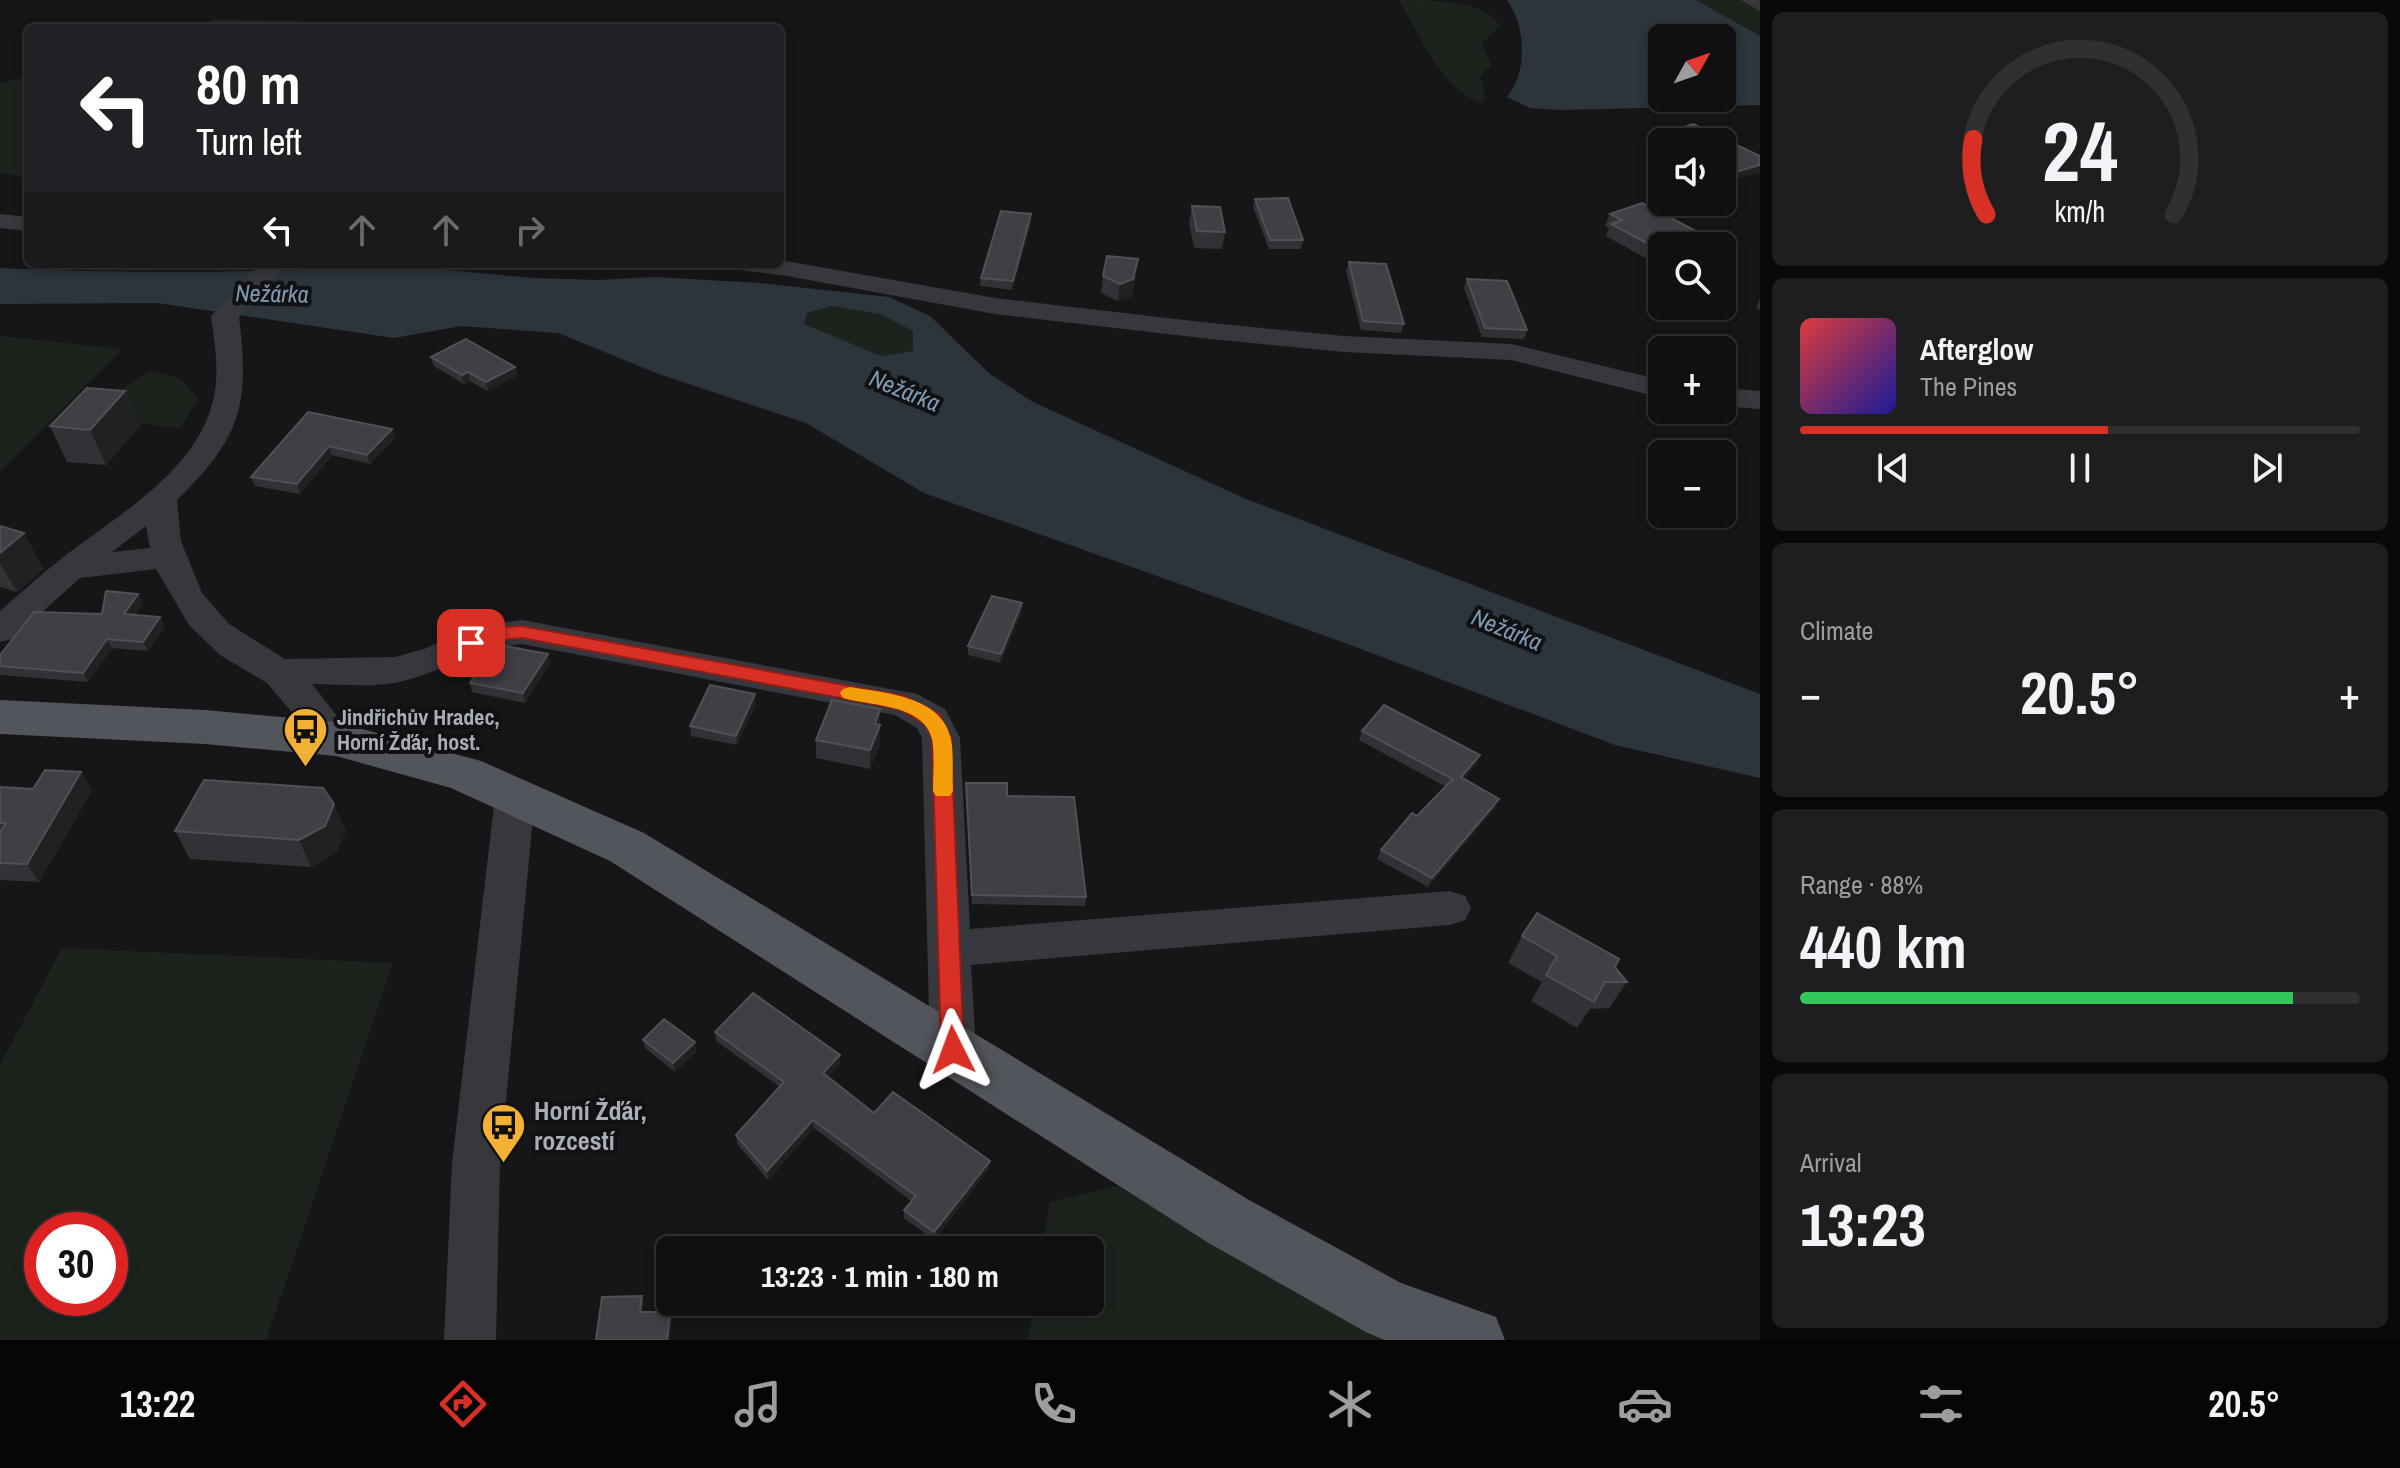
<!DOCTYPE html>
<html lang="en">
<head>
<meta charset="utf-8">
<style>
	:root { --surface:#101012; --page:#1e1e20; --text:#f1f3f6; --muted:#9c9d9f; --line:#303032; --accent:#d93025 }
	body { margin:0; font-family:"Archivo Narrow",sans-serif; background:var(--page); color:var(--text); height:100vh; display:flex; flex-direction:column; font-size:30px; white-space:nowrap }
	* { box-sizing:border-box; margin:0 }
	p { font-size:26px; color:var(--muted) }
	.icon { flex:none; width:44px; height:44px; fill:none; stroke:currentColor; stroke-width:2; stroke-linecap:round; stroke-linejoin:round }
	.map { position:relative; flex:1; overflow:hidden }
	.sheet { display:flex; flex-direction:column; gap:12px; padding:12px; background:#09090a; width:640px }
	.sheet>* { flex:none }
	.top-card { position:absolute; left:24px; top:24px; width:760px; height:244px; border-radius:12px; box-shadow:0 4px 12px #0003,0 0 0 2px var(--line); background:#202124; color:#fff; overflow:hidden }
	.needle { width:52px; rotate:50deg }
	.controls { position:absolute; left:1648px; top:24px; display:grid; gap:16px }
	.controls a { display:grid; place-items:center; width:88px; height:88px; border-radius:12px; background:var(--surface); box-shadow:0 4px 12px #0003,0 0 0 2px var(--line); font-size:40px }
	.speed { position:absolute; left:24px; top:1212px; display:flex; gap:16px; font-size:40px; font-weight:700; text-align:center }
	.speed>* { display:grid; place-content:center; width:104px; height:104px; border-radius:50%; background:var(--surface); box-shadow:0 4px 12px #0003,0 0 0 2px var(--line); line-height:1 }
	.speed .limit { border:12px solid #d22; background:#fff; color:#111 }
	.pin { position:absolute; display:grid; place-items:center; width:68px; height:68px; color:#fff; margin:-34px; border-radius:16px; box-shadow:0 4px 12px #0006 }
	.me { position:absolute; width:88px; margin:-44px; rotate:357deg; stroke-linejoin:round; filter:drop-shadow(0 0 6px #0008) }
	.turn { display:flex; align-items:center; gap:28px; height:168px; padding:0 40px; font-size:36px }
	.turn .icon { width:104px; height:104px; stroke-width:2.5 }
	.turn b { display:block; font-size:56px; line-height:68px }
	.lanes { display:flex; align-items:center; height:76px; padding:0 40px; background:#0003; justify-content:center; gap:40px; direction:ltr }
	.lanes .off { opacity:.35 }
	.big { font-size:60px; font-weight:700; line-height:1.1 }
	.sheet .card { flex:1; display:flex; flex-direction:column; justify-content:center; gap:12px; min-width:0; padding:0 28px; border-radius:12px; background:var(--page) }
	.sheet .dial { align-items:center; gap:0 }
	.dial svg { height:208px; overflow:visible; fill:none; stroke:var(--line); stroke-width:7; stroke-linecap:round; text-anchor:middle }
	.dial text { fill:var(--text); stroke:none }
	.song { display:flex; align-items:center; gap:24px }
	.cover { width:96px; height:96px; border-radius:12px; background:linear-gradient(135deg,hsl(0 70% 55%),hsl(240 70% 35%)) }
	.played { height:8px; border-radius:4px; background:linear-gradient(90deg,var(--accent) 55%,var(--line) 55%) }
	.keys { display:flex; justify-content:space-around; direction:ltr }
	.heat { display:flex; justify-content:space-between; align-items:center; font-size:44px; direction:ltr }
	.charge { height:12px; border-radius:6px; background:linear-gradient(90deg,#34c759 88%,var(--line) 0) }
	.trip { position:absolute; left:656px; top:1236px; width:448px; height:80px; border-radius:12px; background:var(--surface); box-shadow:0 4px 12px #0003,0 0 0 2px var(--line); font-weight:700; line-height:80px; text-align:center }
	.menu { display:flex; height:128px; justify-content:space-around; align-items:center; background:#060607; color:var(--muted) }
	.menu .icon { width:56px; height:56px }
	.menu .selected { color:var(--accent) }
	.menu b { font-size:36px; color:var(--text) }
	main { display:flex; flex:1; min-height:0 }
	.map>svg:first-child { display:block }
	.green { fill:#1c231d; fill-rule:evenodd }
	.water { fill:#2c353c; fill-rule:evenodd }
	.lines { fill:none; stroke-linecap:round; stroke-linejoin:round }
	.minor { fill:#37383d; fill-rule:evenodd }
	.major { fill:#53555c; fill-rule:evenodd }
	.wall { fill:#323236 }
	.shaded-wall { fill:#212124 }
	.building { fill:#3f3f44; stroke:#4f5156; stroke-width:2 }
	.route { fill:#d93025; stroke:#8d1f18; stroke-width:2 }
	.slow { fill:#f59e0b }
	.labels { text-anchor:middle; dominant-baseline:central; stroke-width:8; stroke-linejoin:round; paint-order:stroke }
	.poi-label { font-size:22px; font-weight:bold; fill:#a8adb8; stroke:#111113; text-anchor:start }
	.water-label { font-size:24px; font-style:italic; fill:#7f9bb3; stroke:#111113 }
	.near-poi-label { font-size:26px; font-weight:bold; fill:#a8adb8; stroke:#111113; text-anchor:start }
</style>
</head>
<body>
<main>
<div class="map">
<svg width="1760" height="1340" viewBox="0 0 1760 1340">
	<rect width="100%" height="100%" fill="#161618"/>
	<!-- green -->
	<g class="green">
		<path d="M1399,0C1429,0 1487,0 1500,26L1482,43L1491,66L1480,76L1486,99L1481,103C1443,89 1419,35 1399,0Z"/>
		<path d="M1691,0H1760V42Z"/>
		<path d="M212,19L299,21L295,28H204Z"/>
		<path d="M28,77V179L0,172V83Z"/>
		<path d="M832,306L880,314L913,331L914,351L881,356L803,324L807,313Z"/>
		<path d="M0,336L122,349L0,471Z"/>
		<path d="M151,371L180,378L198,399L180,428L78,416Z"/>
		<path d="M62,948L393,963L266,1340H0V1065ZM110,1230V1298H42V1230Z"/>
		<path d="M1117,1186L1384,1340H1028L1034,1302H1090V1250H1042L1050,1202Z"/>
	</g>
	<!-- water -->
	<g class="water">
		<path d="M1507,0H1696L1760,36V105L1561,110L1530,108L1507,97C1528,72 1526,26 1507,0ZM1662,38H1722V98H1662Z"/>
		<path d="M412,267L534,278L598,280L655,277L760,283L889,297L930,316L990,374L1033,402L1246,499L1760,694V778L1615,745L1345,643L924,493L806,423L656,373L558,333L461,326L394,338L157,303L0,304V268C138,275 274,271 412,267ZM832,306L880,314L913,331V351L881,356L804,324L807,313Z"/>
	</g>
	<g class="lines">
		<!-- minor -->
		<g class="minor">
			<path d="M1741,0H1760V11Z"/>
			<path d="M0,214L28,217V231L0,228Z"/>
			<path d="M780,260L995,298L1202,322L1344,336L1511,344L1662,380V398L1511,360L1344,352L1202,338L995,314L787,276L732,269L728,264H780Z"/>
			<path d="M260,264H287L239,317C250,404 241,438 177,500L181,541L202,593L229,624L285,659L395,657L424,649L476,626L522,620L917,694L945,709L960,738L970,929L1450,891L1465,896L1471,908L1465,920L1450,925L971,965L976,1050L969,1064L953,1070L937,1064L930,1050L922,738L917,728L895,715L522,644C479,648 441,672 399,682C372,688 339,684 312,684L355,739L349,749L336,753L323,749L267,683L220,655L189,625L156,569L80,578L12,639L0,642V611C20,594 40,575 61,559C114,517 190,476 211,408C221,378 215,346 211,316ZM146,526L150,548L112,552Z"/>
			<path d="M1722,388L1760,391V409L1722,406Z"/>
			<path d="M515,782L529,786L535,797L500,1163L496,1340H444L452,1163L495,797L501,786Z"/>
		</g>
		<!-- major -->
		<path class="major" d="M0,700L205,710L336,722L481,761L644,833L1249,1200L1401,1283L1496,1317L1505,1340H1384L1364,1331L1207,1242L610,861L451,788L336,756L205,744L0,734Z"/>
	</g>
	<!-- wall -->
	<g class="wall">
		<path d="M1693,124L1760,156V172L1725,182L1722,181V142H1662V150L1651,145L1655,137Z"/>
		<path d="M1255,199L1303,240L1301,249H1269L1253,207Z"/>
		<path d="M1192,206L1225,232L1222,249L1194,248L1189,223Z"/>
		<path d="M1031,214V223L1012,290L980,286L981,278Z"/>
		<path d="M1610,214L1720,246H1662V267L1606,236L1609,228L1605,226Z"/>
		<path d="M1349,262L1404,324L1401,333L1361,330L1346,271Z"/>
		<path d="M1103,276H1136L1131,297L1118,301L1101,293Z"/>
		<path d="M1467,279L1527,330L1524,339L1482,337L1464,288Z"/>
		<path d="M1760,299V310L1756,308Z"/>
		<path d="M431,357L515,367L517,376L488,391L470,381L464,384L434,366Z"/>
		<path d="M125,391L140,426L106,465L67,462L50,426Z"/>
		<path d="M308,412L395,438L370,464L332,455L300,494L255,486L251,477Z"/>
		<path d="M0,526L44,569L17,592L0,587Z"/>
		<path d="M138,594L143,604L135,615L160,617L165,627L148,651L112,648L88,682L0,675V655L102,614Z"/>
		<path d="M1022,612L1000,663L968,655V646Z"/>
		<path d="M550,663L525,703L472,692L470,683Z"/>
		<path d="M756,704L737,745L691,736L690,726Z"/>
		<path d="M880,709V744L870,769L816,758V740Z"/>
		<path d="M1362,731L1480,755L1476,765L1463,779L1495,808L1428,887L1377,859L1381,850L1417,816L1446,787L1359,740Z"/>
		<path d="M81,772L92,790L39,882L0,880V787L33,789Z"/>
		<path d="M966,783L1007,796L1086,897L1085,906L972,904L966,793Z"/>
		<path d="M175,831H346L336,853L311,867L190,859Z"/>
		<path d="M1522,936L1615,967L1627,982L1609,1008L1590,1009L1577,1028L1531,1001L1542,982L1508,963Z"/>
		<path d="M715,1032L840,1055V1064L828,1077L874,1113L990,1161L989,1169L934,1240L904,1218V1210L911,1201L814,1128L768,1180L737,1144L736,1135L780,1087L716,1041Z"/>
		<path d="M643,1040L697,1051L675,1072L645,1048Z"/>
	</g>
	<!-- shaded-wall -->
	<g class="shaded-wall">
		<path d="M1760,165V172L1725,182L1729,174Z"/>
		<path d="M1031,214V223L1012,290L1013,281Z"/>
		<path d="M1730,257L1724,270L1722,271V260Z"/>
		<path d="M1138,259L1131,297L1118,301L1120,284Z"/>
		<path d="M515,367L517,376L488,391L486,382Z"/>
		<path d="M468,372L470,381L464,384L462,375Z"/>
		<path d="M125,391L140,426L106,465L90,430Z"/>
		<path d="M392,429L395,438L370,464L367,455Z"/>
		<path d="M329,446L332,455L300,494L297,484Z"/>
		<path d="M24,533L44,569L17,592L0,563V553Z"/>
		<path d="M138,594L143,604L129,624L124,614Z"/>
		<path d="M1022,603V612L1000,663L1001,654Z"/>
		<path d="M160,617L165,627L148,651L143,642Z"/>
		<path d="M107,639L112,648L88,682L83,673Z"/>
		<path d="M548,654L550,663L525,703L523,693Z"/>
		<path d="M755,694L756,704L737,745L736,736Z"/>
		<path d="M880,709V744L870,769V750L875,724Z"/>
		<path d="M1480,755L1476,765L1457,787L1461,777Z"/>
		<path d="M81,772L92,790L39,882L27,864Z"/>
		<path d="M1499,799L1495,808L1428,887L1432,878Z"/>
		<path d="M334,804L346,831L336,853L311,867L299,840Z"/>
		<path d="M695,1042L697,1051L675,1072L673,1063Z"/>
		<path d="M840,1055V1064L823,1082V1073Z"/>
		<path d="M813,1120L814,1128L768,1180L767,1171Z"/>
		<path d="M990,1161L989,1169L934,1240V1232Z"/>
		<path d="M642,1296L644,1304L642,1319L640,1312Z"/>
		<path d="M670,1312L672,1319L670,1340H667Z"/>
	</g>
	<!-- building -->
	<g class="building">
		<path d="M1693,124L1760,156V165L1729,174L1722,170V142H1665L1655,137Z"/>
		<path d="M1288,198L1303,240H1270L1255,199Z"/>
		<path d="M1642,203L1721,244L1715,246H1662V251L1611,224L1622,220L1610,214Z"/>
		<path d="M1192,206L1220,207L1225,232L1197,231Z"/>
		<path d="M1001,211L1031,214L1013,281L981,278Z"/>
		<path d="M1722,253L1730,257L1722,260Z"/>
		<path d="M1107,256L1138,259L1133,279L1120,284L1103,276Z"/>
		<path d="M1349,262L1386,264L1404,324L1363,321Z"/>
		<path d="M1467,279L1507,281L1527,330L1485,328Z"/>
		<path d="M466,339L515,367L486,382L468,372L462,375L431,357Z"/>
		<path d="M87,388L125,391L90,430L50,426Z"/>
		<path d="M308,412L392,429L367,455L329,446L297,484L251,477Z"/>
		<path d="M0,526L24,533L0,553Z"/>
		<path d="M106,591L138,594L124,614L160,617L143,642L107,639L83,673L0,666V655L34,612L102,614Z"/>
		<path d="M992,596L1022,603L1001,654L968,646Z"/>
		<path d="M495,644L548,654L523,693L470,683Z"/>
		<path d="M710,685L755,694L736,736L690,726Z"/>
		<path d="M832,700L880,709L875,724L880,725L870,750L816,740Z"/>
		<path d="M1384,705L1480,755L1461,777L1499,799L1432,878L1381,850L1412,813L1417,816L1453,779L1362,731Z"/>
		<path d="M45,770L81,772L27,864L0,863V833L6,823H0V787L33,789Z"/>
		<path d="M204,780L323,788L334,804L325,826L299,840L175,831Z"/>
		<path d="M966,783H1007V796L1074,797L1086,897L972,895Z"/>
		<path d="M1537,913L1619,959L1615,967L1627,982H1605L1594,1002L1546,975L1557,956L1522,936Z"/>
		<path d="M753,993L840,1055L823,1073L874,1113L893,1092L990,1161L934,1232L904,1210L916,1196L813,1120L767,1171L736,1135L784,1082L715,1032Z"/>
		<path d="M664,1019L695,1042L673,1063L643,1040Z"/>
		<path d="M642,1296L640,1312H670L667,1340H596L602,1297Z"/>
	</g>
	<!-- route -->
	<path class="route" d="M522,626L904,696L939,714L951,738L964,1050L961,1057L953,1060L945,1057L941,1050L932,738L925,724L899,709L522,638L491,641L471,649L462,643C476,626 502,627 522,626Z"/>
	<!-- slow -->
	<path class="slow" d="M850,687C885,693 942,696 951,739C954,755 952,774 953,791L950,796H936L933,791C933,774 935,755 932,739C924,704 870,706 843,698L840,693L843,689Z"/>
	<!-- icons -->
	<defs>
		<symbol id="bus-pin" viewBox="-11 -11 22 30"><path d="M0 17L-7.5 6A9.5 9.5 0 1 1 7.5 6Z" fill="#f2b134" stroke="#111113"/><path d="M-5-6H5V4H4V6H2V4H-2V6H-4V4H-5ZM-3.5-4V0h7V-4ZM-3.5 1.2v1.5H-2V1.2ZM2 1.2v1.5H3.5V1.2Z" fill="#111"/></symbol>
	</defs>
	<g fill-rule="evenodd">
		<use href="#bus-pin" x="280" y="704" width="51" height="69"/>
		<use href="#bus-pin" x="478" y="1100" width="51" height="69"/>
	</g>
	<g class="labels">
		<!-- poi labels -->
		<g class="poi-label">
			<text x="337" y="717">Jindřichův Hradec,<tspan x="337" dy="25">Horní Žďár, host.</tspan></text>
		</g>
		<!-- water labels -->
		<g class="water-label">
			<text transform="translate(272 293) rotate(1)">Nežárka</text>
			<text transform="translate(905 390) rotate(22)">Nežárka</text>
			<text transform="translate(1507 629) rotate(22)">Nežárka</text>
		</g>
		<!-- near-poi labels -->
		<g class="near-poi-label">
			<text x="534" y="1110">Horní Žďár,<tspan x="534" dy="30">rozcestí</tspan></text>
		</g>
	</g>
</svg>
<div class="controls">
<a><svg class="needle" viewBox="-14 -14 28 28"><path d="M0-13l5 13h-10z" fill="#e53935"/><path d="M0 13l5-13h-10z" fill="#9c9d9f"/></svg></a>
<a><svg class="icon" aria-label="sound" viewBox="0 0 24 24"><path d="M4 9h4l5-4v14l-5-4H4zM17 9q2 3 0 6"/></svg></a>
<a><svg class="icon" aria-label="search" viewBox="0 0 24 24"><circle cx="10" cy="10" r="6"/><path d="M15 15l6 6"/></svg></a>
<a>+</a>
<a>−</a>
</div>
<div class="speed"><div class="limit">30</div></div>
<div class="pin" style="left:471px;top:643px;background:#d93025"><svg class="icon" aria-label="arrive" viewBox="0 0 24 24"><path d="M6 21V4h12l-3 4 3 4H6"/></svg></div>
<svg class="me" style="left:953px;top:1050px" viewBox="-20 -20 40 40"><path d="M0-17L14 15 0 8-14 15z" fill="#d93025" stroke="#fff" stroke-width="4"/></svg>
<div class="trip">13:23 · 1 min · 180 m</div>
<div class="top-card">
<div class="turn"><svg class="icon" aria-label="left" viewBox="0 0 24 24"><path d="M17 20v-9H6M10 6l-5 5 5 5"/></svg><div><b>80 m</b>Turn left</div></div>
<div class="lanes"><svg class="icon" aria-label="left" viewBox="0 0 24 24"><path d="M17 20v-9H6M10 6l-5 5 5 5"/></svg><svg class="icon off" aria-label="ahead" viewBox="0 0 24 24"><path d="M12 20V5M6 11l6-6 6 6"/></svg><svg class="icon off" aria-label="ahead" viewBox="0 0 24 24"><path d="M12 20V5M6 11l6-6 6 6"/></svg><svg class="icon off" aria-label="right" viewBox="0 0 24 24"><path d="M7 20v-9h11M14 6l5 5-5 5"/></svg></div>
</div>
</div>
<section class="sheet">
<div class="card dial"><svg viewBox="0 0 100 80">
<path d="M14 69A42 42 0 1 1 86 69"/>
<path d="M14 69A42 42 0 0 1 9 40" stroke="#d93025"/>
<text x="50" y="56" font-size="32" font-weight="700">24</text>
<text x="50" y="72" font-size="11">km/h</text>
</svg></div>
<div class="card">
<div class="song"><i class="cover"></i><div><b>Afterglow</b><p>The Pines</p></div></div>
<div class="played"></div>
<div class="keys"><svg class="icon" aria-label="previous" viewBox="0 0 24 24"><path d="M18 5L8 12l10 7zM5 5v14"/></svg><svg class="icon" aria-label="pause" viewBox="0 0 24 24"><path d="M8 5v14M16 5v14"/></svg><svg class="icon" aria-label="next" viewBox="0 0 24 24"><path d="M6 5l10 7-10 7zM19 5v14"/></svg></div>
</div>
<div class="card"><p>Climate</p>
<div class="heat"><a>−</a><b class="big">20.5°</b><a>+</a></div>
</div>
<div class="card"><p>Range · 88%</p><b class="big">440 km</b><div class="charge"></div></div>
<div class="card"><p>Arrival</p><b class="big">13:23</b></div>
</section>
</main>
<nav class="menu">
<b>13:22</b>
<svg class="icon selected" aria-label="directions" viewBox="0 0 24 24"><path d="M12 3l9 9-9 9-9-9zM9 14v-3h6M13 9l2 2-2 2"/></svg>
<svg class="icon" aria-label="music" viewBox="0 0 24 24"><path d="M9 18V5l10-2v13"/><circle cx="6" cy="18" r="3"/><circle cx="16" cy="16" r="3"/></svg>
<svg class="icon" aria-label="phone" viewBox="0 0 24 24"><path d="M5 4h4l2 5-3 2q2 4 5 5l2-3 5 2v4C11 20 4 13 5 4z"/></svg>
<svg class="icon" aria-label="climate" viewBox="0 0 24 24"><path d="M12 3v18M4 7l16 10M4 17L20 7"/></svg>
<svg class="icon" aria-label="car" viewBox="0 0 24 24"><path d="M5 17H2v-5l4-1 3-4h7l3 4 3 1v5h-3M9 17h6M6 11h13"/><circle cx="7" cy="17" r="2"/><circle cx="17" cy="17" r="2"/></svg>
<svg class="icon" aria-label="filters" viewBox="0 0 24 24"><path d="M4 7h16M4 17h16"/><circle cx="9" cy="7" r="2"/><circle cx="15" cy="17" r="2"/></svg>
<b>20.5°</b>
</nav>
</body>
</html>
